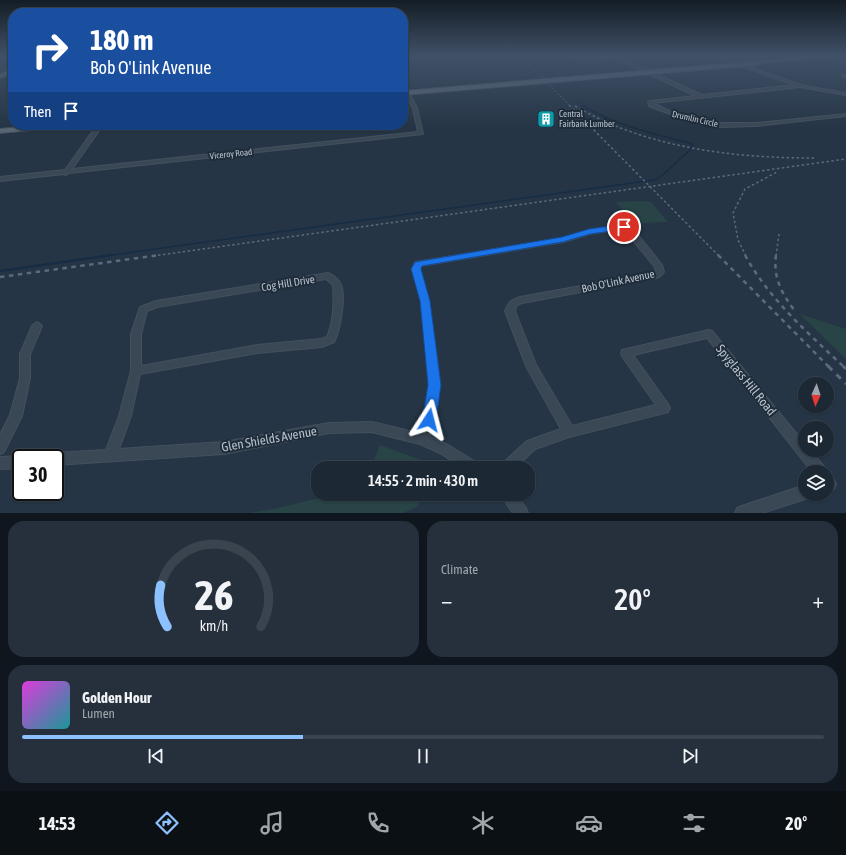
<!DOCTYPE html>
<html lang="en">
<head>
<meta charset="utf-8">
<style>
	:root { --surface:#1c2834; --page:#25303c; --text:#f1f3f6; --muted:#a0a6ac; --line:#3a444f; --accent:#8cc0fe }
	body { margin:0; font-family:"Asap Condensed",sans-serif; background:var(--page); color:var(--text); height:100vh; display:flex; flex-direction:column; font-size:15px; white-space:nowrap }
	* { box-sizing:border-box; margin:0 }
	p { font-size:13px; color:var(--muted) }
	.icon { flex:none; width:22px; height:22px; fill:none; stroke:currentColor; stroke-width:2; stroke-linecap:round; stroke-linejoin:round }
	.map { position:relative; height:513px; overflow:hidden }
	.sheet { display:flex; flex-direction:column; gap:8px; padding:8px; background:#0f161d; flex:1 }
	.sheet>* { flex:none }
	.guide { position:absolute; left:8px; top:8px; width:400px; height:122px; border-radius:16px; box-shadow:0 1px 3px #0004,0 0 0 1px var(--line); background:#1a4fa0; color:#fff; overflow:hidden }
	.needle { width:26px; rotate:183deg }
	.fabs { position:absolute; left:798px; top:377px; display:grid; gap:8px }
	.fabs a { display:grid; place-items:center; width:36px; height:36px; border-radius:50%; background:var(--surface); box-shadow:0 1px 3px #0004,0 0 0 1px var(--line); font-size:20px }
	.speed { position:absolute; left:12px; top:449px; display:flex; gap:8px; font-size:20px; font-weight:700; text-align:center }
	.speed>* { display:grid; place-content:center; width:52px; height:52px; border-radius:50%; background:var(--surface); box-shadow:0 1px 3px #0004,0 0 0 1px var(--line); line-height:1 }
	.speed .limit { border:2px solid #111; border-radius:6px; background:#fff; color:#111 }
	.pin { position:absolute; display:grid; place-items:center; width:34px; height:34px; color:#fff; margin:-17px; border:2px solid #fff; border-radius:50%; box-shadow:0 1px 4px #0007 }
	.me { position:absolute; width:44px; margin:-22px; rotate:9deg; stroke-linejoin:round; filter:drop-shadow(0 0 3px #0008) }
	.turn { display:flex; align-items:center; gap:14px; height:84px; padding:0 16px; font-size:18px }
	.turn .icon { width:52px; height:52px; stroke-width:2.5 }
	.turn b { display:block; font-size:28px; line-height:34px }
	.then { display:flex; align-items:center; height:38px; padding:0 16px; background:#0003; gap:8px; font-size:15px }
	.big { font-size:30px; font-weight:600; line-height:1.1 }
	.sheet .card { flex:1; display:flex; flex-direction:column; justify-content:center; gap:6px; min-width:0; padding:0 14px; border-radius:16px; background:var(--page) }
	.sheet .dial { align-items:center; gap:0 }
	.dial svg { height:104px; overflow:visible; fill:none; stroke:var(--line); stroke-width:7; stroke-linecap:round; text-anchor:middle }
	.dial text { fill:var(--text); stroke:none }
	.song { display:flex; align-items:center; gap:12px }
	.cover { width:48px; height:48px; border-radius:6px; background:linear-gradient(135deg,hsl(300 70% 55%),hsl(180 70% 35%)) }
	.played { height:4px; border-radius:2px; background:linear-gradient(90deg,var(--accent) 35%,var(--line) 35%) }
	.keys { display:flex; justify-content:space-around; direction:ltr }
	.heat { display:flex; justify-content:space-between; align-items:center; font-size:22px; direction:ltr }
	.sheet .tiles { flex:1; display:grid; gap:8px; grid-template-columns:1fr 1fr }
	.card:last-child { grid-column:span 2 }
	.trip { position:absolute; left:311px; top:461px; width:224px; height:40px; border-radius:16px; background:var(--surface); box-shadow:0 1px 3px #0004,0 0 0 1px var(--line); font-weight:600; line-height:40px; text-align:center }
	.menu { display:flex; height:64px; justify-content:space-around; align-items:center; background:#0b1015; color:var(--muted) }
	.menu .icon { width:28px; height:28px }
	.menu .active { color:var(--accent) }
	.menu b { font-size:18px; color:var(--text) }
	.map>svg:first-child { display:block }
	.green { fill:#284446 }
	.lines { fill:none; stroke-linecap:round; stroke-linejoin:round }
	.stream-far2 { stroke:#172d45; stroke-width:1 }
	.stream-far1 { stroke:#172d45; stroke-width:1.5 }
	.stream { stroke:#172d45; stroke-width:2.5 }
	.minor-casing { stroke:#44505e; stroke-width:2 }
	.major-casing { stroke:#44505e; stroke-width:2 }
	.minor { fill:#3a4754; fill-rule:evenodd }
	.major { fill:#586674; fill-rule:evenodd }
	.rail-far3 { stroke:#5c6b7b; stroke-width:1; stroke-dasharray:2 2; stroke-linecap:butt }
	.rail-far2 { stroke:#5c6b7b; stroke-width:1.5; stroke-dasharray:2.5 2.5; stroke-linecap:butt }
	.rail-far1 { stroke:#5c6b7b; stroke-width:2.5; stroke-dasharray:4.5 4.5; stroke-linecap:butt }
	.rail { stroke:#5c6b7b; stroke-width:3; stroke-dasharray:6 6; stroke-linecap:butt }
	.route { fill:#1a73e8; stroke:#114b97 }
	.labels { text-anchor:middle; dominant-baseline:central; stroke-width:4; stroke-linejoin:round; paint-order:stroke }
	.far-poi-label { font-size:9px; fill:#b8c2ce; stroke:#1f2c3a; text-anchor:start }
	.far-street-label { font-size:9px; fill:#b8c2ce; stroke:#1f2c3a }
	.street-label { font-size:11px; fill:#b8c2ce; stroke:#1f2c3a }
	.near-street-label { font-size:13px; fill:#b8c2ce; stroke:#1f2c3a }
</style>
</head>
<body>
<div class="map">
<svg width="846" height="513" viewBox="0 0 846 513">
	<rect width="100%" height="100%" fill="#253545"/>
	<!-- green -->
	<g class="green">
		<path d="M643,201L651,202L668,222L634,223L616,202Z"/>
		<path d="M800,314L846,329V359Z"/>
		<path d="M380,445L440,467L371,468Z"/>
		<path d="M336,494H424L417,507L403,513H249L278,508Z"/>
	</g>
	<g class="lines">
		<!-- stream-far2 -->
		<path class="stream-far2" d="M570,95L584,106"/>
		<!-- stream-far1 -->
		<path class="stream-far1" d="M105,256L654,180L659,178L690,150L693,144C655,134 616,126 582,105"/>
		<!-- stream -->
		<path class="stream" d="M0,271L112,255"/>
		<defs>
			<g id="minor">
				<path d="M571,56H575L580,60L619,57L702,95L794,85L714,56H719L801,85L846,93V95L800,87L653,103L671,112L689,118L721,123H756L846,114V116L756,126L721,127L686,120L649,106L648,102L650,101L696,96L617,59L579,62Z"/>
				<path d="M842,74L846,75V78L842,76Z"/>
				<path d="M403,85L405,86L417,108L423,134L69,173L66,175L64,174L0,181V177L65,170L97,125H103L72,169L418,132L413,108L403,90Z"/>
				<path d="M624,225L634,230L662,265L664,272L659,277L656,278L522,303L517,305L515,311L536,365L572,426L656,405L622,356L621,353L622,350L709,330L712,331L805,444V450H810L825,468L826,472H812L707,338L633,355L668,404L670,408L668,412L569,437L535,449L515,468H500L502,464L527,441L561,429L526,366L505,311C509,302 511,300 520,297L653,273L656,271L655,267L628,234L623,229L590,234L563,242L421,266L420,269L429,301L440,385L435,420L429,436L448,445L479,464L481,468H463L440,453L420,444L372,432L329,433L224,454L55,465V458H49L51,455L55,453L106,450L119,416L131,371V334L140,307L156,301L328,273C332,274 338,279 340,283C347,294 340,331 334,342L322,347L257,353L140,374L131,416L119,449L224,442L329,423L372,422L418,433L423,420L430,385L421,301L412,269L415,262L562,238L589,230ZM326,279L333,285C334,303 334,320 327,337L321,339L257,345L141,366V334L147,311L157,307Z"/>
				<path d="M37,322L40,324L42,326L30,354V378L22,416L4,452L0,454V435L10,415L20,378V354L32,326L34,324Z"/>
				<path d="M21,456L26,458H21V468L0,469V457Z"/>
				<path d="M827,474L832,476L836,484L834,489L827,492Z"/>
				<path d="M805,485V494H811L810,497L805,499L762,513H735L737,508L742,506Z"/>
				<path d="M500,494H515L526,508L528,513H513Z"/>
			</g>
			<g id="major">
				<path d="M816,56H837L761,63L759,65L403,95V91Z"/>
				<path d="M13,69V73L0,78V74Z"/>
				<path d="M42,125H68L65,127L0,133V129Z"/>
			</g>
		</defs>
		<!-- minor casing -->
		<use href="#minor" class="minor-casing"/>
		<!-- major casing -->
		<use href="#major" class="major-casing"/>
		<!-- minor -->
		<use href="#minor" class="minor"/>
		<!-- major -->
		<use href="#major" class="major"/>
		<!-- rail-far3 -->
		<path class="rail-far3" d="M521,56L570,106"/>
		<!-- rail-far2 -->
		<g class="rail-far2">
			<path d="M569,105L719,256"/>
			<path d="M575,106C647,148 732,158 814,158"/>
			<path d="M153,256L846,159"/>
			<path d="M746,256L738,240L733,213L745,189L777,172"/>
			<path d="M776,256L779,234"/>
		</g>
		<!-- rail-far1 -->
		<g class="rail-far1">
			<path d="M718,255L829,367"/>
			<path d="M745,255C769,299 808,333 844,367"/>
			<path d="M776,255C773,277 781,292 794,310"/>
			<path d="M0,277L160,255"/>
		</g>
		<!-- rail -->
		<g class="rail">
			<path d="M828,366L846,384"/>
			<path d="M843,366L846,369"/>
		</g>
	</g>
	<!-- sky -->
	<linearGradient id="sky" x2="0" y2="1"><stop stop-color="#141d26"/><stop offset="0.44" stop-color="#405168"/><stop offset="1" stop-color="#405168" stop-opacity="0"/></linearGradient>
	<rect width="846" height="128" fill="url(#sky)"/>
	<!-- route -->
	<path class="route" d="M624,224L627,225V229L590,234L563,242L422,266L421,269L430,301L441,385L436,420L434,424L429,426L424,424L422,420L428,385L420,301L411,269L415,262L562,237L589,229Z"/>
	<!-- icons -->
	<defs>
		<symbol id="building-square" viewBox="-11 -11 22 22"><rect x="-9" y="-9" width="18" height="18" rx="4" fill="#0f9aa8" stroke="#1f2c3a"/><path d="M-4-6H4V6H1V3H-1V6H-4ZM-2.5-4.3h1.7v1.8h-1.7ZM.8-4.3h1.7v1.8H.8ZM-2.5-1h1.7V.8h-1.7ZM.8-1h1.7V.8H.8Z" fill="#fff"/></symbol>
	</defs>
	<g fill-rule="evenodd">
		<use href="#building-square" x="536" y="109" width="20" height="20"/>
	</g>
	<g class="labels">
		<!-- far-poi labels -->
		<g class="far-poi-label">
			<text x="559" y="114">Central<tspan x="559" dy="10">Fairbank Lumber</tspan></text>
		</g>
		<!-- far-street labels -->
		<g class="far-street-label">
			<text transform="translate(695 119) rotate(13)">Drumlin Circle</text>
			<text transform="translate(231 154) rotate(-6)">Viceroy Road</text>
		</g>
		<!-- street labels -->
		<g class="street-label">
			<text transform="translate(618 281) rotate(-12)">Bob O'Link Avenue</text>
			<text transform="translate(288 283) rotate(-9)">Cog Hill Drive</text>
		</g>
		<!-- near-street labels -->
		<g class="near-street-label">
			<text transform="translate(746 380) rotate(51)">Spyglass Hill Road</text>
			<text transform="translate(269 439) rotate(-10)">Glen Shields Avenue</text>
		</g>
	</g>
</svg>
<div class="fabs">
<a><svg class="needle" viewBox="-14 -14 28 28"><path d="M0-13l5 13h-10z" fill="#e53935"/><path d="M0 13l5-13h-10z" fill="#a0a6ac"/></svg></a>
<a><svg class="icon" aria-label="sound" viewBox="0 0 24 24"><path d="M4 9h4l5-4v14l-5-4H4zM17 9q2 3 0 6"/></svg></a>
<a><svg class="icon" aria-label="layers" viewBox="0 0 24 24"><path d="M12 4l9 5-9 5-9-5zM3 14l9 5 9-5"/></svg></a>
</div>
<div class="speed"><div class="limit">30</div></div>
<div class="pin" style="left:624px;top:227px;background:#d93025"><svg class="icon" aria-label="arrive" viewBox="0 0 24 24"><path d="M6 21V4h12l-3 4 3 4H6"/></svg></div>
<svg class="me" style="left:429px;top:420px" viewBox="-20 -20 40 40"><path d="M0-17L14 15 0 8-14 15z" fill="#1a73e8" stroke="#fff" stroke-width="4"/></svg>
<div class="trip">14:55 · 2 min · 430 m</div>
<div class="guide">
<div class="turn"><svg class="icon" aria-label="right" viewBox="0 0 24 24"><path d="M7 20v-9h11M14 6l5 5-5 5"/></svg><div><b>180 m</b>Bob O'Link Avenue</div></div>
<div class="then">Then<svg class="icon" aria-label="arrive" viewBox="0 0 24 24"><path d="M6 21V4h12l-3 4 3 4H6"/></svg></div>
</div>
</div>
<section class="sheet">
<div class="tiles">
<div class="card dial"><svg viewBox="0 0 100 80">
<path d="M14 69A42 42 0 1 1 86 69"/>
<path d="M14 69A42 42 0 0 1 9 37" stroke="#8cc0fe"/>
<text x="50" y="56" font-size="32" font-weight="700">26</text>
<text x="50" y="72" font-size="11">km/h</text>
</svg></div>
<div class="card"><p>Climate</p>
<div class="heat"><a>−</a><b class="big">20°</b><a>+</a></div>
</div>
<div class="card">
<div class="song"><i class="cover"></i><div><b>Golden Hour</b><p>Lumen</p></div></div>
<div class="played"></div>
<div class="keys"><svg class="icon" aria-label="previous" viewBox="0 0 24 24"><path d="M18 5L8 12l10 7zM5 5v14"/></svg><svg class="icon" aria-label="pause" viewBox="0 0 24 24"><path d="M8 5v14M16 5v14"/></svg><svg class="icon" aria-label="next" viewBox="0 0 24 24"><path d="M6 5l10 7-10 7zM19 5v14"/></svg></div>
</div>
</div>
</section>
<nav class="menu">
<b>14:53</b>
<svg class="icon active" aria-label="directions" viewBox="0 0 24 24"><path d="M12 3l9 9-9 9-9-9zM9 14v-3h6M13 9l2 2-2 2"/></svg>
<svg class="icon" aria-label="music" viewBox="0 0 24 24"><path d="M9 18V5l10-2v13"/><circle cx="6" cy="18" r="3"/><circle cx="16" cy="16" r="3"/></svg>
<svg class="icon" aria-label="phone" viewBox="0 0 24 24"><path d="M5 4h4l2 5-3 2q2 4 5 5l2-3 5 2v4C11 20 4 13 5 4z"/></svg>
<svg class="icon" aria-label="climate" viewBox="0 0 24 24"><path d="M12 3v18M4 7l16 10M4 17L20 7"/></svg>
<svg class="icon" aria-label="car" viewBox="0 0 24 24"><path d="M5 17H2v-5l4-1 3-4h7l3 4 3 1v5h-3M9 17h6M6 11h13"/><circle cx="7" cy="17" r="2"/><circle cx="17" cy="17" r="2"/></svg>
<svg class="icon" aria-label="filters" viewBox="0 0 24 24"><path d="M4 7h16M4 17h16"/><circle cx="9" cy="7" r="2"/><circle cx="15" cy="17" r="2"/></svg>
<b>20°</b>
</nav>
</body>
</html>
